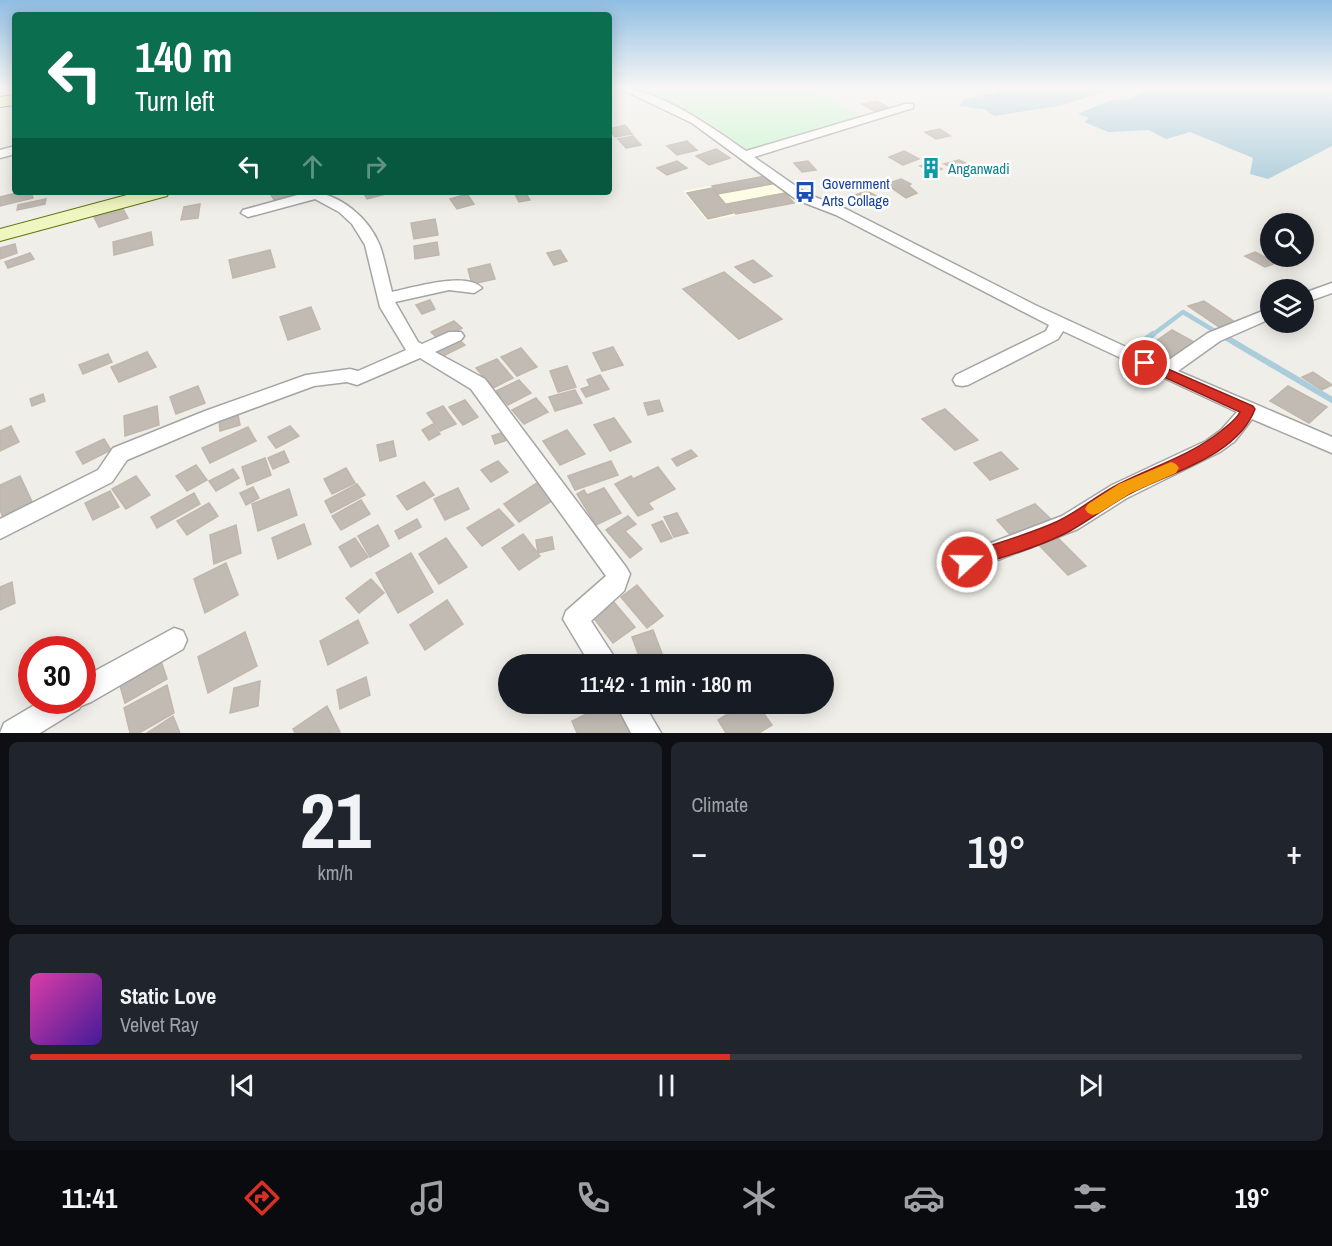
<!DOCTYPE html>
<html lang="en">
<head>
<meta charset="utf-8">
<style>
	:root { --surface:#171b24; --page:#20242c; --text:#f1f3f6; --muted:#9ea1a6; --line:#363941; --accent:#d93025 }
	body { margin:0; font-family:"Archivo Narrow",sans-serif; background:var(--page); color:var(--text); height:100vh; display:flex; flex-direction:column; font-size:22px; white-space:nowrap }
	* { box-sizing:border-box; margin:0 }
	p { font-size:20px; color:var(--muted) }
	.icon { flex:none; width:33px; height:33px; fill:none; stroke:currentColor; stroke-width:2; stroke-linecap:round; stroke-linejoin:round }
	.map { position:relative; height:733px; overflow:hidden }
	.panel { display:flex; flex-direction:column; gap:9px; padding:9px; background:#0d0f14; flex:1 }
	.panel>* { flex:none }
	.hud { position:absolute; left:12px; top:12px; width:600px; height:183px; border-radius:6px; box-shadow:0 3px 15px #0003; background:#0b6e4f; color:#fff; overflow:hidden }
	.fabs { position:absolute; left:1260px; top:213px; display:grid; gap:12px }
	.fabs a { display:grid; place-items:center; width:54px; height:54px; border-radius:50%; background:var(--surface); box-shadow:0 3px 15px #0003; font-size:30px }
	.speed { position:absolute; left:18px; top:636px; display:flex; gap:12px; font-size:30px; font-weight:700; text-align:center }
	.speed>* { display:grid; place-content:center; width:78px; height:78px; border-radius:50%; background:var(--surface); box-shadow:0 3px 15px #0003; line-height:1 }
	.speed .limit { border:9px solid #d22; background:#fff; color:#111 }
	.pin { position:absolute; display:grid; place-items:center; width:51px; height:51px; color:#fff; margin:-26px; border:3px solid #fff; border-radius:50%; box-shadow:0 2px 6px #0007 }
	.me { position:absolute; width:66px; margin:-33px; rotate:69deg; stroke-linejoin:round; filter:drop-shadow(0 0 4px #0008) }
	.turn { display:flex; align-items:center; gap:21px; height:126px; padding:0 24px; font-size:27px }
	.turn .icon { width:78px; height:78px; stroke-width:2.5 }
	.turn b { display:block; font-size:42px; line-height:51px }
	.lanes { display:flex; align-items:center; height:57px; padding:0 24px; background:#0003; justify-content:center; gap:30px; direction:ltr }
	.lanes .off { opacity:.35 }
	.big { font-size:45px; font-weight:600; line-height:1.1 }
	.panel .card { flex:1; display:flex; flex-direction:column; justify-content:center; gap:9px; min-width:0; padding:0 21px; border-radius:9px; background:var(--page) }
	.panel .dial { align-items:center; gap:0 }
	.dial b { font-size:78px; line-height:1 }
	.song { display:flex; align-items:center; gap:18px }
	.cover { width:72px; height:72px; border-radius:9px; background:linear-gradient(135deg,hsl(320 70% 55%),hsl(260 70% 35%)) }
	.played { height:6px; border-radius:3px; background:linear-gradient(90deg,var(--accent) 55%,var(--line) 55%) }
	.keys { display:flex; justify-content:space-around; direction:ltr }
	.heat { display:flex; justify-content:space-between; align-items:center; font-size:33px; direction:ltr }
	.panel .tiles { flex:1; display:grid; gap:9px; grid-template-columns:1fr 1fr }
	.card:last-child { grid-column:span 2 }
	.trip { position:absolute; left:498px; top:654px; width:336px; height:60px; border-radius:30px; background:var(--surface); box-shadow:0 3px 15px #0003; font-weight:600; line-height:60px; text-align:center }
	.tabs { display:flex; height:96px; justify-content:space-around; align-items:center; background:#090b0e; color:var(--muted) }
	.tabs .icon { width:42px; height:42px }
	.tabs .current { color:var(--accent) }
	.tabs b { font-size:27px; color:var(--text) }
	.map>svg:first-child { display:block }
	.education { fill:#fcfde4 }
	.park { fill:#c8f7cf }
	.water { fill:#abcddb }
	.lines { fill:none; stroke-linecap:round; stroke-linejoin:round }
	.stream-far1 { stroke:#abcddb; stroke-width:4.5 }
	.stream { stroke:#abcddb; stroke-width:6 }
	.building { fill:#c1bbb4; stroke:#c1b6ab; stroke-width:1.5 }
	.street-casing { stroke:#a5a5a5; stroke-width:3 }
	.secondary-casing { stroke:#61730c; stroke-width:2 }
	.street { fill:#fff; fill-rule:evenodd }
	.secondary { fill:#f0f6c0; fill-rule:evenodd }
	.route { fill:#d93025; stroke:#8d1f18; stroke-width:1.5 }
	.slow { fill:#f59e0b }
	.labels { text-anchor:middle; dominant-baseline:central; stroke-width:5; stroke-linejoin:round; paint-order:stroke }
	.far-culture-label { font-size:15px; fill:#0d838f; stroke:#fff; text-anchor:start }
	.far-transit-label { font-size:15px; fill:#164399; stroke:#fff; text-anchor:start }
</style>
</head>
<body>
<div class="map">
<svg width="1332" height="733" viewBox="0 0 1332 733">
	<rect width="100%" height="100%" fill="#f0eee8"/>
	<!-- education -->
	<path class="education" d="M765,175L796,203L707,221L683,191Z"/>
	<!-- park -->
	<path class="park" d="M658,88H807L865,118L753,153L700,117L645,91Z"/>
	<!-- water -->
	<g class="water">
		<path d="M988,88H1118L1059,106L994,116L984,109L959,106L963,100L997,92Z"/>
		<path d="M1149,88H1332V146L1268,179L1250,174L1253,158L1190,132L1166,139L1149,130L1108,132L1084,122L1089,118L1078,114L1108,101L1129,99Z"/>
	</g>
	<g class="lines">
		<!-- stream-far1 -->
		<path class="stream-far1" d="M1151,336L1183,312L1223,336"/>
		<!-- stream -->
		<g class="stream">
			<path d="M1220,334L1332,400"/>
			<path d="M1137,346L1153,334"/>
		</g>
	</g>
	<!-- building -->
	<g class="building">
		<path d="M876,101L889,108L876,112L862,104Z"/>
		<path d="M625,125L632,134L615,137L609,129Z"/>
		<path d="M940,129L950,136L936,139L925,132Z"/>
		<path d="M633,136L641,145L626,148L618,139Z"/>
		<path d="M687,141L697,150L677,155L667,146Z"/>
		<path d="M716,149L730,158L709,165L696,156Z"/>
		<path d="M904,151L919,159L903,165L889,157Z"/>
		<path d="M959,160L972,166L962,172L944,164Z"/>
		<path d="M677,161L687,168L667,175L657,168Z"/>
		<path d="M808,161L816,170L802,172L794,163Z"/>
		<path d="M929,163L942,169L933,173L920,166Z"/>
		<path d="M765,176L772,184L718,194L712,186Z"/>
		<path d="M901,179L911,184L909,186L917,193L906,198L886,184Z"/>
		<path d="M712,188L733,213L708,219L687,193Z"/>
		<path d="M867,191L883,200L866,207L850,197Z"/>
		<path d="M20,192H31L33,198L0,206V197Z"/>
		<path d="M269,192H293L295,195L275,201Z"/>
		<path d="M363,192H385L386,194L367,199Z"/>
		<path d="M525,192L530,200L519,202L515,194Z"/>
		<path d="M785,193L794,203L736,214L727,204Z"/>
		<path d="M467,194L474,204L457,209L450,199Z"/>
		<path d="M46,199L45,204L17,210L18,205Z"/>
		<path d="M200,204L198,218L181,220L184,207Z"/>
		<path d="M123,209L128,218L99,227L94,217Z"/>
		<path d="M435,219L438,235L414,239L411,223Z"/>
		<path d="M151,232L153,245L114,255L113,242Z"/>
		<path d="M437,242L439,255L415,259L414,246Z"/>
		<path d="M15,244L17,253L0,259V248Z"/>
		<path d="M270,250L275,267L233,278L229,260Z"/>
		<path d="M560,250L567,261L554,265L547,253Z"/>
		<path d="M1255,252L1276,263L1265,267L1245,256Z"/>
		<path d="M30,253L34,259L8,268L5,262Z"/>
		<path d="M753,260L772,276L754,283L735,267Z"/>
		<path d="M490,264L495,279L472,284L468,269Z"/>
		<path d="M724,272L782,319L739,339L683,289Z"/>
		<path d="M430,300L435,309L422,314L416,305Z"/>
		<path d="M1204,301L1235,322L1219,327L1188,306Z"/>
		<path d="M311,307L320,329L288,340L280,317Z"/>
		<path d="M454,321L462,328L439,340L431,332Z"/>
		<path d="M1172,330L1196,343L1170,362L1146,348Z"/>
		<path d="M457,338L465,345L441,357L433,349Z"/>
		<path d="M613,347L623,365L602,371L593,353Z"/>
		<path d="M521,348L537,367L517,376L501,357Z"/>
		<path d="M147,352L156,367L119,382L111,367Z"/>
		<path d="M108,354L112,362L83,374L79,365Z"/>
		<path d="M497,359L513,378L493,388L476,368Z"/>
		<path d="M567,366L576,387L558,392L550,371Z"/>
		<path d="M1313,372L1332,385L1322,390L1302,377Z"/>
		<path d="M600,375L609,389L586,397L581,389L590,386L587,380Z"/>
		<path d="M519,380L531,393L508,405L496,391Z"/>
		<path d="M198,386L205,403L176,414L170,397Z"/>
		<path d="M1288,386L1327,407L1309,423L1270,401Z"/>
		<path d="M575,390L582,403L555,411L549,397Z"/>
		<path d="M43,394L45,401L32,406L30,399Z"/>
		<path d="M536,398L548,412L524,424L512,410Z"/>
		<path d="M465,400L478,417L463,425L449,407Z"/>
		<path d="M659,400L663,411L648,415L644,403Z"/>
		<path d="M157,406L159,425L125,436L124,416Z"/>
		<path d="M443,406L456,424L440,431L427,413Z"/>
		<path d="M945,409L978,440L955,450L922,419Z"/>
		<path d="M238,415L240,425L220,431L219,421Z"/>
		<path d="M614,418L631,442L610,451L594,425Z"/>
		<path d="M433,424L440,434L429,440L422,430Z"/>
		<path d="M11,426L19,442L0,451V431Z"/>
		<path d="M290,426L299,436L276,448L268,437Z"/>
		<path d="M248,427L256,441L210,463L202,448Z"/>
		<path d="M567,430L585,454L560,465L543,441Z"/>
		<path d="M507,431L511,439L495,444L492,436Z"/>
		<path d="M104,439L111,450L83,464L76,452Z"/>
		<path d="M393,441L396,456L380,461L377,445Z"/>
		<path d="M691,450L697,456L677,466L672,459Z"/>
		<path d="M284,451L289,462L273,469L268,458Z"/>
		<path d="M1001,452L1018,469L990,480L974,463Z"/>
		<path d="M265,458L271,475L247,485L242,467Z"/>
		<path d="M498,461L508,472L491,482L481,470Z"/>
		<path d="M611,461L618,475L575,490L568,476Z"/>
		<path d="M196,465L207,480L187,491L176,476Z"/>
		<path d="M658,467L675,489L648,503L653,509L638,516L615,484L631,476L633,479Z"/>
		<path d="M346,468L355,483L332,494L324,479Z"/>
		<path d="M233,469L239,478L216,491L209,481Z"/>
		<path d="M20,476L35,508L5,522L0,510V485Z"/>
		<path d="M136,476L150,495L126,509L112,489Z"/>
		<path d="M424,482L434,495L407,510L397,496Z"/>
		<path d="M537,483L553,500L519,522L504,504Z"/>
		<path d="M357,484L365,495L331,513L325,501Z"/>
		<path d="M253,487L259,498L246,505L240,493Z"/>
		<path d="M458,488L469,509L445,520L434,499Z"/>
		<path d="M604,488L621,513L596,525L577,494L584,490L587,495Z"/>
		<path d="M289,489L297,515L258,531L252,504Z"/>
		<path d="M110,491L119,507L93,520L85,503Z"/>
		<path d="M194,493L200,504L157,528L151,517Z"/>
		<path d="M361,500L370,514L341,530L332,516Z"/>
		<path d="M209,503L218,516L187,535L177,521Z"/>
		<path d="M1035,504L1056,524L1016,541L997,520Z"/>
		<path d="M499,509L514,525L482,546L467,528Z"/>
		<path d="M677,513L688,533L674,537L664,517Z"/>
		<path d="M628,516L636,524L625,531L642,549L630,558L606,530Z"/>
		<path d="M417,519L421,527L399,539L395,531Z"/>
		<path d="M662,521L672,538L661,542L652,525Z"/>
		<path d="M304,524L311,544L278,559L272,538Z"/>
		<path d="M236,525L241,553L214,564L210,535Z"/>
		<path d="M378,525L389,546L370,557L358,536Z"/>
		<path d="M1053,533L1086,566L1068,575L1035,541Z"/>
		<path d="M523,534L540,556L519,570L502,548Z"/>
		<path d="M552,537L554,549L538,553L536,540Z"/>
		<path d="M355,538L368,557L351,567L339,547Z"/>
		<path d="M446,538L467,567L439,584L419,554Z"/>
		<path d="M411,553L433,592L398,613L376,573Z"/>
		<path d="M226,563L238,595L205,613L194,579Z"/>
		<path d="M371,579L384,593L359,613L346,598Z"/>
		<path d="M12,582L15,603L0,610V587Z"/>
		<path d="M637,585L663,616L647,628L621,597Z"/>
		<path d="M447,600L463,624L425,650L410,625Z"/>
		<path d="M613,601L635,627L613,643L592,616Z"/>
		<path d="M358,620L368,643L328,665L320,641Z"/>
		<path d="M653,630L666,664H642L632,637Z"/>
		<path d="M245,632L257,666L208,693L198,657Z"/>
		<path d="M160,658L167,679L125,703L119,682Z"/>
		<path d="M366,677L370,695L340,709L337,690Z"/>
		<path d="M260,681L258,706L230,713L234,688Z"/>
		<path d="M167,685L174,713L139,733H130L124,708Z"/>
		<path d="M606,704H622L635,733H577L572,721Z"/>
		<path d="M744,704H757L772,725L759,733H726L718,720Z"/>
		<path d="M327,706L340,732L295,733L293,729Z"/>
		<path d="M173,716L180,733H147Z"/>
	</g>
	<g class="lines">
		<defs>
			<g id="street">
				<path d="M619,88C657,88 715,129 746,151L905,104H913V108L754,157L807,194L846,209L1035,305L1163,364L1208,333L1270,308V319L1220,341L1178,371L1332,437V453L1252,419L1235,441L1220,452L1127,498L1078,529L967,572L959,569L955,562L959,555L1062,516L1112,485L1206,441L1221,430L1237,412L1063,331L1058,339L968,385L962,386L956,385L953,380L956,375L1046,331L1049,325L836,215L797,200L692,123Z"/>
				<path d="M15,146V154L0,158V150Z"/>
				<path d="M308,192C339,192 369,218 380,246C385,261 388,277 392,292C412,288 467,271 482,288L474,293L449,290L395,302L418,342L422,344L449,332H461L464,336L461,340L435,352L485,379L626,567L630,574L624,591L591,621L613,655L617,664H590L563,619L566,611L606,576L471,389L420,358L357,385L347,382L314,386L219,421L127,460L112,482L0,539V519L98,470L113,448L205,411L306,375L350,369L358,371L406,350L380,307L365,245L352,224L339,212L315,199L248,217L241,213L243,210Z"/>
				<path d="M1332,283V293L1304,303V293Z"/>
				<path d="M174,628L183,631L187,640L183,649L91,702L81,706L79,709L40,733H0L4,723L43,700H82V678Z"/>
				<path d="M616,704H644L661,733H631Z"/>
			</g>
			<g id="secondary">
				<path d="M15,95V105L0,107V97Z"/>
				<path d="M138,192H169L167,196L0,241V229Z"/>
			</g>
		</defs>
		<!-- street casing -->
		<use href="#street" class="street-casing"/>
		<!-- secondary casing -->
		<use href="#secondary" class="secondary-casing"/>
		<!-- street -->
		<use href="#street" class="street"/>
		<!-- secondary -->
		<use href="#secondary" class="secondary"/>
	</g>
	<!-- sky -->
	<linearGradient id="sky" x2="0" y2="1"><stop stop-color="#8fbee3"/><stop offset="0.46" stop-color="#f8f7f5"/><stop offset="1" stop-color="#f8f7f5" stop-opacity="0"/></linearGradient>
	<rect width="1332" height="191" fill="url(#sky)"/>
	<!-- route -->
	<path class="route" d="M1145,359L1253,406L1255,409C1238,455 1173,472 1133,492C1111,503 1092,519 1070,531C1038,548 1001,557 967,569L961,567L958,562L961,556C992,544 1025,536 1056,522C1078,512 1097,495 1119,484C1154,466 1190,456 1221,431C1228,425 1236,420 1240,412L1140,366L1138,363L1140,360Z"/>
	<!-- slow -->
	<path class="slow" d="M1171,462L1176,464L1179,468L1176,473L1131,493L1099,513L1093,515L1088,513L1085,509L1088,504L1119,484Z"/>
	<!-- icons -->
	<defs>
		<symbol id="building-bare" viewBox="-9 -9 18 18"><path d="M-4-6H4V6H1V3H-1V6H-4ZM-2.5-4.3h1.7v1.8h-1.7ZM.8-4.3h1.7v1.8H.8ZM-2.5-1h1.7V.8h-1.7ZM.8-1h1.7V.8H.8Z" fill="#0f9aa8" stroke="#fff" stroke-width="2.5" paint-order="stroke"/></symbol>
		<symbol id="bus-bare" viewBox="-9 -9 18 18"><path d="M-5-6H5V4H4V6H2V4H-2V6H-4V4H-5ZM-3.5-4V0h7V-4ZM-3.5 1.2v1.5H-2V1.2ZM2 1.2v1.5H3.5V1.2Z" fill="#1a4fb4" stroke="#fff" stroke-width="2.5" paint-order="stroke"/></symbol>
	</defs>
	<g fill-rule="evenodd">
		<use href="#building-bare" x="916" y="153" width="30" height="30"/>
		<use href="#bus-bare" x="790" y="177" width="30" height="30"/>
	</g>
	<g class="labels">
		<!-- far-culture labels -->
		<g class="far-culture-label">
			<text x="948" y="168">Anganwadi</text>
		</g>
		<!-- far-transit labels -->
		<g class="far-transit-label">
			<text x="822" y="183">Government<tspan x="822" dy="17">Arts Collage</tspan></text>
		</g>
	</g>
</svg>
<div class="fabs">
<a><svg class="icon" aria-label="search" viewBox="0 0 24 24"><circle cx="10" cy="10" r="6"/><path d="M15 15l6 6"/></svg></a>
<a><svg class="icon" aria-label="layers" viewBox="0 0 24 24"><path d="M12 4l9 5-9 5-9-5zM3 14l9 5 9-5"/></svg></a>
</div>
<div class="speed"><div class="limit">30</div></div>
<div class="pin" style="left:1145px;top:363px;background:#d93025"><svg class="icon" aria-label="arrive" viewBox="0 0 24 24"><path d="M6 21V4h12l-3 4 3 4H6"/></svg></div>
<svg class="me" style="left:967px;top:562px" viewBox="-20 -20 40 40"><circle r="17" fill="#d93025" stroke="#fff" stroke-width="3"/><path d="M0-11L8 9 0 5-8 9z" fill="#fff"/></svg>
<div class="trip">11:42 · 1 min · 180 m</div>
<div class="hud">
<div class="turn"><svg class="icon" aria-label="left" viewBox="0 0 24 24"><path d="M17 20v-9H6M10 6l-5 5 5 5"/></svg><div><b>140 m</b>Turn left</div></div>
<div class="lanes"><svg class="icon" aria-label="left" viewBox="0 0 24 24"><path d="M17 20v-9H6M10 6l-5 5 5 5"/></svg><svg class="icon off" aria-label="ahead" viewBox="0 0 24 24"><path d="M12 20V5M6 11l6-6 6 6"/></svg><svg class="icon off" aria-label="right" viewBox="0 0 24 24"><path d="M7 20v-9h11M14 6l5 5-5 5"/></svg></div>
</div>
</div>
<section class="panel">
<div class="tiles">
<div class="card dial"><b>21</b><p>km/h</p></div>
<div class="card"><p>Climate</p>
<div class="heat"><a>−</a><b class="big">19°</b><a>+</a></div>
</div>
<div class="card">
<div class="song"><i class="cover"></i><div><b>Static Love</b><p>Velvet Ray</p></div></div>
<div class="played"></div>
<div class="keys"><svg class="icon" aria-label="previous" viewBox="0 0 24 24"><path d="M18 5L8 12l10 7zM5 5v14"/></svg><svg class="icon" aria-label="pause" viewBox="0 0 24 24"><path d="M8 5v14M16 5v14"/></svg><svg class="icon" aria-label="next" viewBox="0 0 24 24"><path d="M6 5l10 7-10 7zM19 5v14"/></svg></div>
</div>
</div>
</section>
<nav class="tabs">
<b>11:41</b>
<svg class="icon current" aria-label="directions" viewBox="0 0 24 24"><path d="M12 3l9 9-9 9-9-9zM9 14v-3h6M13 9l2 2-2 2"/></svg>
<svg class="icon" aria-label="music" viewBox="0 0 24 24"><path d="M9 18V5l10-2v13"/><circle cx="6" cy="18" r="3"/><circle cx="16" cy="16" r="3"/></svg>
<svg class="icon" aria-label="phone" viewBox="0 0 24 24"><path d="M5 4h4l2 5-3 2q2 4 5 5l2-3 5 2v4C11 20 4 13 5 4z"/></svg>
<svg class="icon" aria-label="climate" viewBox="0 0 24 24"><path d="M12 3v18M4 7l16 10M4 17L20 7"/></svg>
<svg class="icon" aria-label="car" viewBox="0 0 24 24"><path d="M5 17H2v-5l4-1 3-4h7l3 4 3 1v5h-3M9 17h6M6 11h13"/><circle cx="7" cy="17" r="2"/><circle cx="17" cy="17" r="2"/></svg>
<svg class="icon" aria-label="filters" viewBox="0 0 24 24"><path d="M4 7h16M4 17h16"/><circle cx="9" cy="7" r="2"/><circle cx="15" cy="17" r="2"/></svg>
<b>19°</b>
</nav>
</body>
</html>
